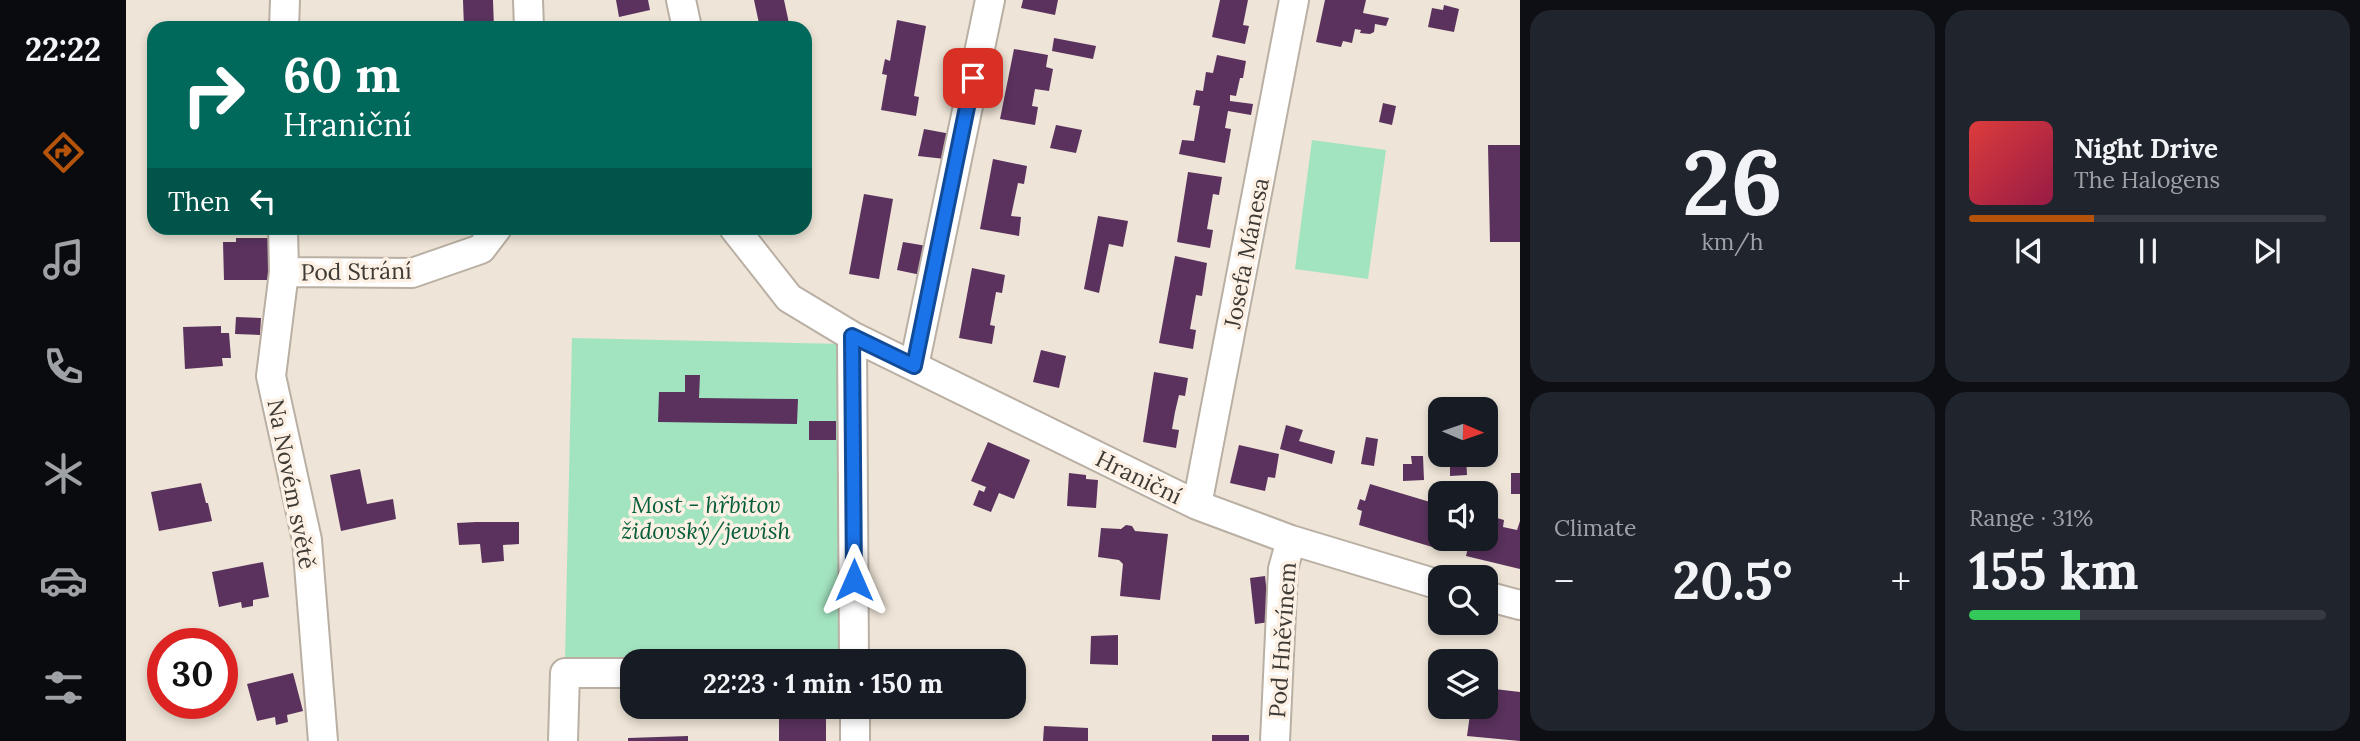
<!DOCTYPE html>
<html lang="en">
<head>
<meta charset="utf-8">
<style>
  :root { --surface:#171b24; --page:#20242c; --text:#f1f3f6; --muted:#9ea1a6; --line:#363941; --accent:#b45309 }
  body { margin:0; font-family:Lora,serif; background:var(--page); color:var(--text); height:100vh; display:flex; flex-direction:column; font-size:26px; white-space:nowrap }
  * { box-sizing:border-box; margin:0 }
  p { font-size:23px; color:var(--muted) }
  .icon { flex:none; width:38px; height:38px; fill:none; stroke:currentColor; stroke-width:2; stroke-linecap:round; stroke-linejoin:round }
  .map { position:relative; flex:1; overflow:hidden }
  .sheet { display:flex; flex-direction:column; gap:10px; padding:10px; background:#0d0f14; width:840px }
  .sheet>* { flex:none }
  .banner { position:absolute; left:21px; top:21px; width:665px; height:214px; border-radius:21px; box-shadow:0 4px 10px #0003; background:#00695c; color:#fff; overflow:hidden }
  .needle { width:46px; rotate:92deg }
  .controls { position:absolute; left:1302px; top:397px; display:grid; gap:14px }
  .controls a { display:grid; place-items:center; width:70px; height:70px; border-radius:14px; background:var(--surface); box-shadow:0 4px 10px #0003; font-size:35px }
  .speed { position:absolute; left:21px; top:628px; display:flex; gap:14px; font-size:35px; font-weight:700; text-align:center }
  .speed>* { display:grid; place-content:center; width:91px; height:91px; border-radius:50%; background:var(--surface); box-shadow:0 4px 10px #0003; line-height:1 }
  .speed .limit { border:10px solid #d22; background:#fff; color:#111 }
  .pin { position:absolute; display:grid; place-items:center; width:60px; height:60px; color:#fff; margin:-30px; border-radius:14px; box-shadow:0 4px 10px #0006 }
  .me { position:absolute; width:77px; margin:-38px; rotate:0deg; stroke-linejoin:round; filter:drop-shadow(0 0 5px #0008) }
  .turn { display:flex; align-items:center; gap:24px; height:147px; padding:0 21px; font-size:32px }
  .turn .icon { width:91px; height:91px; stroke-width:2.5 }
  .turn b { display:block; font-size:49px; line-height:60px }
  .then { display:flex; align-items:center; height:66px; padding:0 21px; background:#0003; gap:14px; font-size:26px }
  .big { font-size:52px; font-weight:700; line-height:1.1 }
  .sheet .card { flex:1; display:flex; flex-direction:column; justify-content:center; gap:10px; min-width:0; padding:0 24px; border-radius:21px; background:var(--page) }
  .sheet .dial { align-items:center; gap:0 }
  .dial b { font-size:91px; line-height:1 }
  .song { display:flex; align-items:center; gap:21px }
  .cover { width:84px; height:84px; border-radius:10px; background:linear-gradient(135deg,hsl(0 70% 55%),hsl(340 70% 35%)) }
  .played { height:7px; border-radius:4px; background:linear-gradient(90deg,var(--accent) 35%,var(--line) 35%) }
  .keys { display:flex; justify-content:space-around; direction:ltr }
  .heat { display:flex; justify-content:space-between; align-items:center; font-size:38px; direction:ltr }
  .charge { height:10px; border-radius:5px; background:linear-gradient(90deg,#34c759 31%,var(--line) 0) }
  .sheet .tiles { flex:1; display:grid; gap:10px; grid-template-columns:repeat(2,1fr) }
  .trip { position:absolute; left:494px; top:649px; width:406px; height:70px; border-radius:21px; background:var(--surface); box-shadow:0 4px 10px #0003; font-weight:700; line-height:70px; text-align:center }
  main { display:flex; flex:1; min-height:0 }
  .tab-bar { display:flex; flex-direction:column; width:126px; justify-content:space-around; align-items:center; background:#090b0e; color:var(--muted) }
  .tab-bar .icon { width:49px; height:49px }
  .tab-bar .active { color:var(--accent) }
  .tab-bar b { font-size:32px; color:var(--text) }
  .map>svg:first-child { display:block }
</style>
</head>
<body>
<main>
<nav class="tab-bar">
<b>22:22</b>
<svg class="icon active" aria-label="directions" viewBox="0 0 24 24"><path d="M12 3l9 9-9 9-9-9zM9 14v-3h6M13 9l2 2-2 2"/></svg>
<svg class="icon" aria-label="music" viewBox="0 0 24 24"><path d="M9 18V5l10-2v13"/><circle cx="6" cy="18" r="3"/><circle cx="16" cy="16" r="3"/></svg>
<svg class="icon" aria-label="phone" viewBox="0 0 24 24"><path d="M5 4h4l2 5-3 2q2 4 5 5l2-3 5 2v4C11 20 4 13 5 4z"/></svg>
<svg class="icon" aria-label="climate" viewBox="0 0 24 24"><path d="M12 3v18M4 7l16 10M4 17L20 7"/></svg>
<svg class="icon" aria-label="car" viewBox="0 0 24 24"><path d="M5 17H2v-5l4-1 3-4h7l3 4 3 1v5h-3M9 17h6M6 11h13"/><circle cx="7" cy="17" r="2"/><circle cx="17" cy="17" r="2"/></svg>
<svg class="icon" aria-label="filters" viewBox="0 0 24 24"><path d="M4 7h16M4 17h16"/><circle cx="9" cy="7" r="2"/><circle cx="15" cy="17" r="2"/></svg>
</nav>
<div class="map">
<svg width="1394" height="741" viewBox="0 0 1394 741">
  <rect width="100%" height="100%" fill="#eee4d7"/>
  <!-- green -->
  <path fill="#a3e4c0" d="M 1186,140 L 1260,150 L 1242,279 L 1169,269 Z
    M 446,338 L 717,344 L 719,653 L 439,658 Z"/>
  <!-- building -->
  <path fill="#5a325d" d="M 337,0 L 367,0 L 368,28 L 338,28 Z
    M 490,0 L 522,0 L 524,10 L 493,17 Z
    M 628,0 L 658,0 L 664,28 L 634,28 Z
    M 897,0 L 932,0 L 929,15 L 895,8 Z
    M 1094,0 L 1122,0 L 1117,25 L 1123,26 L 1119,44 L 1086,37 Z
    M 1199,0 L 1240,0 L 1237,13 L 1263,18 L 1260,26 L 1249,24 L 1248,32 L 1244,34 L 1234,33 L 1235,30 L 1229,29 L 1226,43 L 1217,41 L 1215,47 L 1190,42 Z
    M 1318,5 L 1333,9 L 1328,32 L 1302,27 L 1306,8 L 1317,10 Z
    M 771,20 L 800,26 L 788,96 L 793,97 L 790,116 L 755,110 L 761,75 L 756,74 L 759,59 L 764,61 Z
    M 252,22 L 252,28 L 233,28 L 233,23 Z
    M 928,38 L 970,46 L 967,59 L 926,51 Z
    M 888,49 L 922,55 L 920,67 L 927,69 L 923,91 L 909,89 L 906,106 L 912,107 L 909,125 L 874,119 Z
    M 1091,55 L 1120,61 L 1117,78 L 1114,78 L 1110,96 L 1104,95 L 1104,101 L 1127,104 L 1125,115 L 1102,111 L 1099,128 L 1105,129 L 1099,163 L 1053,154 L 1056,140 L 1068,141 L 1074,106 L 1067,105 L 1070,90 L 1077,91 L 1080,72 L 1087,73 Z
    M 1257,103 L 1270,106 L 1266,125 L 1253,122 Z
    M 930,125 L 956,130 L 950,153 L 924,148 Z
    M 798,129 L 825,134 L 819,159 L 792,156 Z
    M 1362,145 L 1394,145 L 1394,242 L 1364,242 Z
    M 867,159 L 901,166 L 898,184 L 892,183 L 885,216 L 895,217 L 893,236 L 854,229 Z
    M 1062,172 L 1096,177 L 1093,195 L 1087,194 L 1081,229 L 1087,230 L 1084,248 L 1051,242 Z
    M 738,194 L 767,199 L 753,279 L 723,274 Z
    M 972,216 L 1002,221 L 997,247 L 983,244 L 973,293 L 958,289 Z
    M 110,238 L 145,238 L 145,280 L 98,280 L 97,242 L 110,242 Z
    M 777,242 L 801,246 L 795,275 L 771,270 Z
    M 1049,256 L 1081,263 L 1076,296 L 1070,295 L 1064,329 L 1070,330 L 1067,349 L 1033,343 Z
    M 846,268 L 879,275 L 876,293 L 870,292 L 867,309 L 864,325 L 869,326 L 866,344 L 833,338 Z
    M 110,317 L 135,318 L 134,335 L 109,334 Z
    M 95,326 L 95,333 L 103,333 L 105,358 L 96,358 L 97,366 L 59,369 L 57,327 Z
    M 915,350 L 940,356 L 933,388 L 907,382 Z
    M 1028,372 L 1062,378 L 1059,396 L 1053,395 L 1049,412 L 1046,429 L 1053,430 L 1050,448 L 1017,442 Z
    M 559,375 L 574,375 L 573,398 L 672,399 L 671,424 L 532,422 L 533,392 L 559,392 Z
    M 683,421 L 710,421 L 710,440 L 683,440 Z
    M 1160,425 L 1177,430 L 1173,441 L 1209,451 L 1206,464 L 1154,449 Z
    M 1240,437 L 1252,439 L 1248,466 L 1235,464 Z
    M 862,442 L 904,460 L 888,499 L 873,493 L 865,512 L 847,505 L 853,490 L 858,492 L 860,487 L 845,481 Z
    M 1113,445 L 1153,454 L 1149,478 L 1142,477 L 1139,491 L 1104,483 Z
    M 1324,455 L 1340,455 L 1341,475 L 1324,476 Z
    M 1285,456 L 1297,456 L 1298,480 L 1277,481 L 1277,464 L 1286,464 Z
    M 234,469 L 241,504 L 267,499 L 270,519 L 215,531 L 204,475 Z
    M 943,473 L 960,475 L 960,479 L 972,480 L 970,508 L 941,506 Z
    M 1385,473 L 1394,473 L 1394,494 L 1385,494 Z
    M 75,483 L 80,503 L 82,503 L 86,521 L 33,531 L 25,492 Z
    M 1244,484 L 1314,505 L 1314,539 L 1316,539 L 1313,549 L 1233,525 L 1236,511 L 1231,509 L 1234,499 L 1239,501 Z
    M 1360,515 L 1378,520 L 1377,527 L 1391,530 L 1394,521 L 1394,569 L 1340,556 L 1344,539 L 1360,539 Z
    M 350,522 L 393,522 L 393,544 L 377,545 L 378,561 L 356,563 L 354,544 L 333,545 L 331,523 Z
    M 1000,525 L 1006,526 L 1009,531 L 1042,534 L 1034,600 L 994,596 L 997,564 L 993,560 L 972,557 L 975,528 L 995,529 Z
    M 137,562 L 143,597 L 127,600 L 127,606 L 116,608 L 115,602 L 93,607 L 86,572 Z
    M 1139,576 L 1144,622 L 1129,624 L 1124,578 Z
    M 992,635 L 992,665 L 964,664 L 965,636 Z
    M 167,673 L 177,711 L 161,715 L 162,722 L 150,725 L 149,717 L 131,721 L 121,684 Z
    M 1360,688 L 1394,692 L 1394,741 L 1341,736 L 1345,707 L 1360,707 Z
    M 653,707 L 700,707 L 700,741 L 653,741 Z
    M 918,726 L 962,728 L 962,741 L 917,741 Z
    M 1086,735 L 1123,735 L 1123,741 L 1086,741 Z
    M 562,736 L 562,741 L 502,741 L 502,738 Z"/>
  <g fill="none" stroke-linecap="round" stroke-linejoin="round">
    <defs>
      <path id="street" d="M 402,0 L 403,28
        M 555,0 L 561,28
        M 158,28 L 159,0
        M 157,228 L 158,272 L 145,376 L 181,540 L 197,741
        M 608,228 L 663,298 L 726,336 L 1071,505 L 1165,540 L 1314,585
        M 158,272 L 286,273 L 355,249 L 371,228
        M 726,336 L 728,662
        M 788,366 L 864,0
        M 1071,505 L 1168,0
        M 1360,596 L 1394,605
        M 729,707 L 729,741
        M 437,741 L 439,673 L 506,673
        M 1149,741 L 1157,569 L 1165,540"/>
    </defs>
    <!-- street casing -->
    <use href="#street" stroke="#b9afa3" stroke-width="32"/>
    <!-- street -->
    <use href="#street" stroke="#fff" stroke-width="28"/>
  </g>
  <g fill="none" stroke-linecap="round" stroke-linejoin="round">
    <defs>
      <path id="route" d="M 728,580 L 726,336 L 788,366 L 847,78"/>
    </defs>
    <!-- route casing -->
    <use href="#route" stroke="#114b97" stroke-width="18"/>
    <!-- route -->
    <use href="#route" stroke="#1a73e8" stroke-width="12"/>
  </g>
  <g text-anchor="middle" dominant-baseline="central" stroke-width="7" stroke-linejoin="round" paint-order="stroke">
    <!-- street labels -->
    <g font-size="23" fill="#3e3a35" stroke="#fcf1e4">
      <text transform="translate(1120 253) rotate(-79)">Josefa Mánesa</text>
      <text transform="translate(230 271) rotate(-1)">Pod Strání</text>
      <text transform="translate(1013 477) rotate(26)">Hraniční</text>
      <text transform="translate(166 484) rotate(79)">Na Novém světě</text>
      <text transform="translate(1156 640) rotate(-86)">Pod Hněvínem</text>
    </g>
    <!-- park labels -->
    <g font-size="23" font-style="italic" fill="#055d3b" stroke="#fcf1e4">
      <text x="580" y="504">Most - hřbitov<tspan x="580" dy="26">židovský/jewish</tspan></text>
    </g>
  </g>
</svg>
<div class="controls">
<a><svg class="needle" viewBox="-14 -14 28 28"><path d="M0-13l5 13h-10z" fill="#e53935"/><path d="M0 13l5-13h-10z" fill="#9ea1a6"/></svg></a>
<a><svg class="icon" aria-label="sound" viewBox="0 0 24 24"><path d="M4 9h4l5-4v14l-5-4H4zM17 9q2 3 0 6"/></svg></a>
<a><svg class="icon" aria-label="search" viewBox="0 0 24 24"><circle cx="10" cy="10" r="6"/><path d="M15 15l6 6"/></svg></a>
<a><svg class="icon" aria-label="layers" viewBox="0 0 24 24"><path d="M12 4l9 5-9 5-9-5zM3 14l9 5 9-5"/></svg></a>
</div>
<div class="speed"><div class="limit">30</div></div>
<div class="pin" style="left:847px;top:78px;background:#d93025"><svg class="icon" aria-label="arrive" viewBox="0 0 24 24"><path d="M6 21V4h12l-3 4 3 4H6"/></svg></div>
<svg class="me" style="left:728px;top:580px" viewBox="-20 -20 40 40"><path d="M0-17L14 15 0 8-14 15z" fill="#1a73e8" stroke="#fff" stroke-width="4"/></svg>
<div class="trip">22:23 · 1 min · 150 m</div>
<div class="banner">
<div class="turn"><svg class="icon" aria-label="right" viewBox="0 0 24 24"><path d="M7 20v-9h11M14 6l5 5-5 5"/></svg><div><b>60 m</b>Hraniční</div></div>
<div class="then">Then<svg class="icon" aria-label="left" viewBox="0 0 24 24"><path d="M17 20v-9H6M10 6l-5 5 5 5"/></svg></div>
</div>
</div>
<section class="sheet">
<div class="tiles">
<div class="card dial"><b>26</b><p>km/h</p></div>
<div class="card">
<div class="song"><i class="cover"></i><div><b>Night Drive</b><p>The Halogens</p></div></div>
<div class="played"></div>
<div class="keys"><svg class="icon" aria-label="previous" viewBox="0 0 24 24"><path d="M18 5L8 12l10 7zM5 5v14"/></svg><svg class="icon" aria-label="pause" viewBox="0 0 24 24"><path d="M8 5v14M16 5v14"/></svg><svg class="icon" aria-label="next" viewBox="0 0 24 24"><path d="M6 5l10 7-10 7zM19 5v14"/></svg></div>
</div>
<div class="card"><p>Climate</p>
<div class="heat"><a>−</a><b class="big">20.5°</b><a>+</a></div>
</div>
<div class="card"><p>Range · 31%</p><b class="big">155 km</b><div class="charge"></div></div>
</div>
</section>
</main>
</body>
</html>
